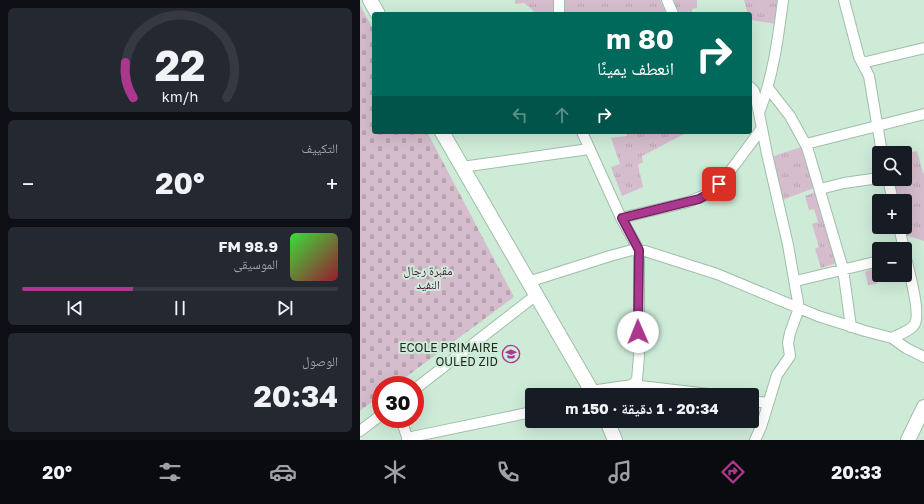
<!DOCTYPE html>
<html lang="ar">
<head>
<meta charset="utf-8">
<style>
  :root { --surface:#171b24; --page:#242831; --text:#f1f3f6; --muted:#9ea1a6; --line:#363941; --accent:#ac378f }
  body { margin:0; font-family:"Golos Text","Noto Naskh Arabic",sans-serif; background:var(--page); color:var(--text); direction:rtl; height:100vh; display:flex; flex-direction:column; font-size:15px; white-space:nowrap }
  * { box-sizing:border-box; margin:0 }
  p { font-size:13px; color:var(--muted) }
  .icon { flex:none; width:22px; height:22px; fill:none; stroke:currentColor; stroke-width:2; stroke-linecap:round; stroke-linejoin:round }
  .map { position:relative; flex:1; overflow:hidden; direction:ltr }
  .sheet { display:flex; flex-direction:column; gap:8px; padding:8px; background:#0d0f14; width:360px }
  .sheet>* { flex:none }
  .banner { position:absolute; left:12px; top:12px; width:380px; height:122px; border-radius:4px; box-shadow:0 4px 16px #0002; direction:rtl; background:#00695c; color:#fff; overflow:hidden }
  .controls { position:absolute; left:512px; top:146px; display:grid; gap:8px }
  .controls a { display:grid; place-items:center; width:40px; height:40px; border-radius:4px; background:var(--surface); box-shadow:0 4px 16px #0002; font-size:20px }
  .speed { position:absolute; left:12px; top:376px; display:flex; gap:8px; font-size:20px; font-weight:700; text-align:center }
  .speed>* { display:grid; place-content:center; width:52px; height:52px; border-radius:50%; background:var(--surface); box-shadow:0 4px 16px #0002; line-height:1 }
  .speed .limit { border:6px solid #d22; background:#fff; color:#111 }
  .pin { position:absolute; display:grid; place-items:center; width:34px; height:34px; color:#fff; margin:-17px; border-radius:8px; box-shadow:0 2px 6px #0006 }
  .me { position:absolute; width:44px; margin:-22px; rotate:359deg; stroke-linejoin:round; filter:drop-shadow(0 0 3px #0008) }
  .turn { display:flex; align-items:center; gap:14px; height:84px; padding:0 12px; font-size:18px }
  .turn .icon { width:52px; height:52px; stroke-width:2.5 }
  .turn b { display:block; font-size:28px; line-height:34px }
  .lanes { display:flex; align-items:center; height:38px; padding:0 12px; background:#0003; justify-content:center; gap:20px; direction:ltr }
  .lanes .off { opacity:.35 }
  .big { font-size:30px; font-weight:700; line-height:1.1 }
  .sheet .tile { flex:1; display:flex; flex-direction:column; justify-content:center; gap:6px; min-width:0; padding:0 14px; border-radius:6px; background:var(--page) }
  .sheet .dial { align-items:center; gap:0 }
  .dial svg { height:104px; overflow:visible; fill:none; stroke:var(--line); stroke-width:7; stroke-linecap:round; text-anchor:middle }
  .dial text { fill:var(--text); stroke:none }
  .song { display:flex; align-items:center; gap:12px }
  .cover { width:48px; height:48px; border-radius:6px; background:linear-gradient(135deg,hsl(120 70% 55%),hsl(350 70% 35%)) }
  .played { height:4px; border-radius:2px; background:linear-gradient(90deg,var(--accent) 35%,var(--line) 35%) }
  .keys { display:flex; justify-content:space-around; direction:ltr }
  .heat { display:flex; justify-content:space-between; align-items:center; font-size:22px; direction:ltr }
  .trip { position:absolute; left:165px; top:388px; width:234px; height:40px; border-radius:4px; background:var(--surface); box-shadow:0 4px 16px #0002; font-weight:700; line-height:40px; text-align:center; direction:rtl }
  .tabs { display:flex; height:64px; justify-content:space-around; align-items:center; background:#090b0e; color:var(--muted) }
  .tabs .icon { width:28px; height:28px }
  .tabs .selected { color:var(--accent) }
  .tabs b { font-size:18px; color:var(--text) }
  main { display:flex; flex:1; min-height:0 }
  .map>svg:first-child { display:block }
</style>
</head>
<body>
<main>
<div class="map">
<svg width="564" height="440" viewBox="0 0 564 440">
  <defs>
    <pattern id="cemetery-stones" width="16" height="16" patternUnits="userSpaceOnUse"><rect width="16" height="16" fill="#d6bdcd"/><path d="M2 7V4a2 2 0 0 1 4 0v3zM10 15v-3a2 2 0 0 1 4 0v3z" fill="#b7a3b0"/></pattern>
    <pattern id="park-tufts" width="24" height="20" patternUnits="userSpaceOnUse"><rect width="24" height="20" fill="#d6bdcd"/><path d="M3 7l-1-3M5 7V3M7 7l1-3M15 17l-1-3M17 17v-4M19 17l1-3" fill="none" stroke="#b7a3b0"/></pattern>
  </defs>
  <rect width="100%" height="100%" fill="#ceebd8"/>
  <!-- cemetery -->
  <path fill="url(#cemetery-stones)" d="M 0,5 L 14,31 L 14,132 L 67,132 L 154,297 L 35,385 L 21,385 L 21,395 L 0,411 Z"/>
  <!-- park -->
  <path fill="url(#park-tufts)" d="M 155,0 L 194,0 L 195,14 L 174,14 L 173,10 L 164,3 L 155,4 Z
    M 203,0 L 300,0 L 307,14 L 204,14 Z
    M 311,0 L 337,0 L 337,8 L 332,9 L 332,14 L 318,14 Z
    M 384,0 L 418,0 L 417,24 L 390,20 L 390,14 L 388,14 Z
    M 267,132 L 328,132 L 282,156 L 283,162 L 278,165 L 283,187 L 262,196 L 251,167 L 260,164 L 251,138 L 267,136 Z
    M 444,146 L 457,187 L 422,200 L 411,157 Z
    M 557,151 L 563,173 L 564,173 L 564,241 L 545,235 L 544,227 L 545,227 L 545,201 L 537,201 L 532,179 L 545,179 L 545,153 Z
    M 458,191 L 477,263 L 461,268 L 455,249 L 459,247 L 452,224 L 458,222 L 454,209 L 449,210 L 445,196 Z
    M 514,268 L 517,284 L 508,285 L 505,272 Z"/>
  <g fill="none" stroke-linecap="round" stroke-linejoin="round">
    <defs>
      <path id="street" d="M 199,0 L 199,14
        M 307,0 L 313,14
        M 484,0 L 499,57 L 509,76 L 522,153
        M 502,63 L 564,48
        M 390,87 L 394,91 L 396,98 L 407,154 L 428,245 L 439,308 L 430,333 L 428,343 L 430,356 L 417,375 L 401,427 L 395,440
        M 408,88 L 430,116 L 447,147 L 483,269 L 491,327
        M 399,113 C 413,77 418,39 423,0
        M 222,132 L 261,218 L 279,250 L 279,356 L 277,380 L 272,385 L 231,391 L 224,395
        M 446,144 L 564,114
        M 102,167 L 229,149
        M 528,179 L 533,201
        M 460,189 L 484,183 L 519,178
        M 261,218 L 328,202 L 348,194 L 359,185 L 377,162 L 402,128
        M 539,227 L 544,249
        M 436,281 L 519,261
        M 168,282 L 250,256 L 272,250 L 285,251 L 357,274 L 458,316 L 505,331 L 532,338 L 546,348 L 564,357
        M 532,338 C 539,334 549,332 554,325 C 562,316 548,267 545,254
        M 272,385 L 357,395
        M 55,389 L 175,296
        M 392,401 L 408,403
        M 41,419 L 48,440
        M 0,431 L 21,415
        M 47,438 L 172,412"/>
      <path id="secondary" d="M 10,0 L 18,14
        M 82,132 L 234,395
        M 247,421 L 255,440
        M 548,440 L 564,407"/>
    </defs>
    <!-- street casing -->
    <use href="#street" stroke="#a1bdab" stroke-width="12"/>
    <!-- secondary casing -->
    <use href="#secondary" stroke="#a1bdab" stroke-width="16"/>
    <!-- street -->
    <use href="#street" stroke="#fff" stroke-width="10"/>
    <!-- secondary -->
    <use href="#secondary" stroke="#fff" stroke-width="14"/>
  </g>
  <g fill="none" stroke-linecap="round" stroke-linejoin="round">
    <defs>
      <path id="route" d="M 278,332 L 279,250 L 262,218 L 339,199 L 348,194 L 359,184"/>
    </defs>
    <!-- route casing -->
    <use href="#route" stroke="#70245d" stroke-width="10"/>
    <!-- route -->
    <use href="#route" stroke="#ac378f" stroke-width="7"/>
  </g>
  <!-- icons -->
  <defs>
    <symbol id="school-ring" viewBox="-11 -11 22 22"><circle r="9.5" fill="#ceebd8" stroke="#ac378f" stroke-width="1.5"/><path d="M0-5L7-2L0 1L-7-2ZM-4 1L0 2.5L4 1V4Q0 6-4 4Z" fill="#ac378f"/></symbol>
  </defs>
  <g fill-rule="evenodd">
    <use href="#school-ring" x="141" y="344" width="20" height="20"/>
  </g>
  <g text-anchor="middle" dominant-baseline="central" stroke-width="4" stroke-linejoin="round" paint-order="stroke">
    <!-- park labels -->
    <g font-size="12" fill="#451639" stroke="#ceebd8">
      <text x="68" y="270">مقبرة رجال<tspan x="68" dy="14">النفيد</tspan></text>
    </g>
    <!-- poi labels -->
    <g font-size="12" fill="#202b24" stroke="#ceebd8" text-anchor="end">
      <text x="138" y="347">ECOLE PRIMAIRE<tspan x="138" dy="14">OULED ZID</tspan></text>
    </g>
  </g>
</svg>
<div class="controls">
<a><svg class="icon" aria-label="search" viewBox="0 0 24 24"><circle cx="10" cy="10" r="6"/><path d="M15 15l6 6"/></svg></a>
<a>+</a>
<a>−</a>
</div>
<div class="speed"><div class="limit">30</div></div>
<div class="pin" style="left:359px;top:184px;background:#d93025"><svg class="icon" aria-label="arrive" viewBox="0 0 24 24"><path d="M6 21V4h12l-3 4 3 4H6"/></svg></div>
<svg class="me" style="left:278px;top:332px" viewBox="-20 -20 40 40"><circle r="19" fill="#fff"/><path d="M0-13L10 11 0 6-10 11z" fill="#ac378f"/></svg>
<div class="trip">20:34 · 1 دقيقة · 150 m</div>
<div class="banner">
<div class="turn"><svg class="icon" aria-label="right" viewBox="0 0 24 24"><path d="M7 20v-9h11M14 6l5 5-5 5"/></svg><div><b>80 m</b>انعطف يمينًا</div></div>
<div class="lanes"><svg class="icon off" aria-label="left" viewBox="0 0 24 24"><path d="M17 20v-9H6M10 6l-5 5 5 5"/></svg><svg class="icon off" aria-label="ahead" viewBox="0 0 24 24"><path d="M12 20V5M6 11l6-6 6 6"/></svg><svg class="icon" aria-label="right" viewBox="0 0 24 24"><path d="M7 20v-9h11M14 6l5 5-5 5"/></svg></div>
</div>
</div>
<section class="sheet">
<div class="tile dial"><svg viewBox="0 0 100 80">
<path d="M14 69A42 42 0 1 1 86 69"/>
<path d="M14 69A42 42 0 0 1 8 42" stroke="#ac378f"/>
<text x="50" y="56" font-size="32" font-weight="700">22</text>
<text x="50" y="72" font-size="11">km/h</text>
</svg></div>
<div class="tile"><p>التكييف</p>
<div class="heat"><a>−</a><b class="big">20°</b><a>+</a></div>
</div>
<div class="tile">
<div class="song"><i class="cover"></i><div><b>98.9 FM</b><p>الموسيقى</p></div></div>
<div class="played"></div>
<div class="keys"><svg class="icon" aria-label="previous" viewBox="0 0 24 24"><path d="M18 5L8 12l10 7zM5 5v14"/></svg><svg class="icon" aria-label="pause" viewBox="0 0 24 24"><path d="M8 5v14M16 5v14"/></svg><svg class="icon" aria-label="next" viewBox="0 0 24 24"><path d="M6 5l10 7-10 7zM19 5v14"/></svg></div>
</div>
<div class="tile"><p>الوصول</p><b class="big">20:34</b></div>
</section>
</main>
<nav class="tabs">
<b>20:33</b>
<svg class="icon selected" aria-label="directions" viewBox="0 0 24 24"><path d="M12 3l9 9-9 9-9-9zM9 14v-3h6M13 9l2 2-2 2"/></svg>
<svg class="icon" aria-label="music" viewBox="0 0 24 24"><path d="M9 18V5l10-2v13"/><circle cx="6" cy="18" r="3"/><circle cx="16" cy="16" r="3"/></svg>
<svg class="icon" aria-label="phone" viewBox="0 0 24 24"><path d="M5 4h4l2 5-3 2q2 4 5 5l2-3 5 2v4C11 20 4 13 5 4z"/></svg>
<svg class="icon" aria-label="climate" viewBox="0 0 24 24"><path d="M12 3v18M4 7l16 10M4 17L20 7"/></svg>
<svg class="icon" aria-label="car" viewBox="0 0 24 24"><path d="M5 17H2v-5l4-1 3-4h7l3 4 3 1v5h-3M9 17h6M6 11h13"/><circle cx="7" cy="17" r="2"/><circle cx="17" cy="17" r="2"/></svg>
<svg class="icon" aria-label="filters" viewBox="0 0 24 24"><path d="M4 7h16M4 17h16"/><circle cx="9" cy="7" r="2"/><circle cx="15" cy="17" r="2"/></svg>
<b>20°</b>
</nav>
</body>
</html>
